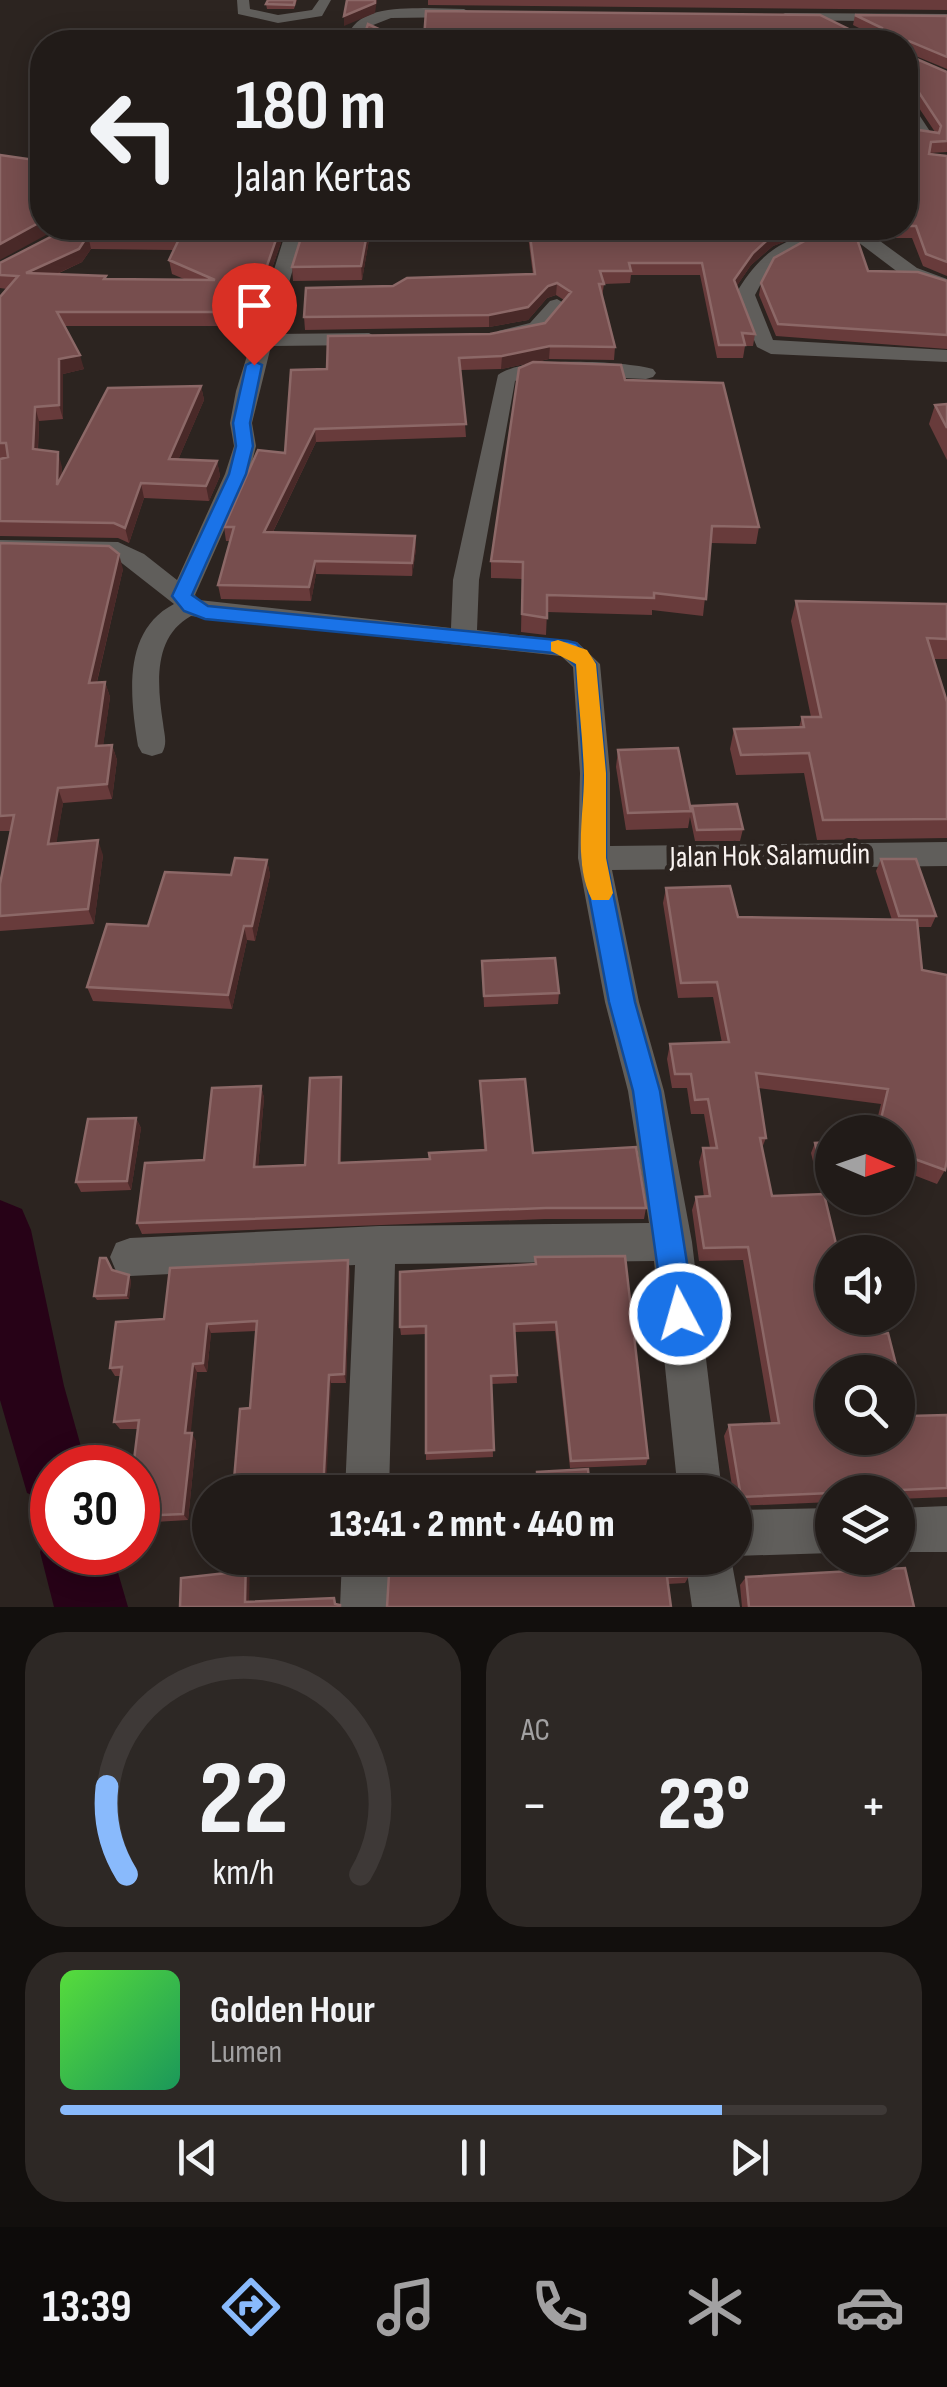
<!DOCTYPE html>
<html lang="id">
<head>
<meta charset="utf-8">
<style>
  :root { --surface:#211b18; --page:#2d2825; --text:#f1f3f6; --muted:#a2a1a2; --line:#3e3937; --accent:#89bafc }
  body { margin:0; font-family:"Sofia Sans Condensed",sans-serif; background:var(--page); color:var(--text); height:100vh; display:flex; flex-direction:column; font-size:38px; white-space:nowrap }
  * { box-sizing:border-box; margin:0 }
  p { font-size:32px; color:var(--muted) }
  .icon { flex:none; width:55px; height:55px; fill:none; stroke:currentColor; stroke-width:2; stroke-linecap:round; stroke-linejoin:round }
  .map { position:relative; height:1607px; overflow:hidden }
  .sheet { display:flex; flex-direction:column; gap:25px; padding:25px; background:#120f0d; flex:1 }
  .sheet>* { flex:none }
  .guide { position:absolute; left:30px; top:30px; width:888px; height:210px; border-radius:40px; box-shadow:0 5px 25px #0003,0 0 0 2px var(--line); background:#211b18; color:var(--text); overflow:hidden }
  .needle { width:65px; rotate:92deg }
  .buttons { position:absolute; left:815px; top:1115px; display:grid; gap:20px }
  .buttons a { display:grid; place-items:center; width:100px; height:100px; border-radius:50%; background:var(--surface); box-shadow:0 5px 25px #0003,0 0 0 2px var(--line); font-size:50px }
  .speed { position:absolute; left:30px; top:1445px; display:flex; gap:20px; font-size:50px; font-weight:700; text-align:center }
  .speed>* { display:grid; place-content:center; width:130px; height:130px; border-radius:50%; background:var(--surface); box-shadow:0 5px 25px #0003,0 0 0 2px var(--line); line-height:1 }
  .speed .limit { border:15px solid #d22; background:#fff; color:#111 }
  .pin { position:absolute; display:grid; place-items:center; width:85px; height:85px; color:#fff; margin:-102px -42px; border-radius:50% 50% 50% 0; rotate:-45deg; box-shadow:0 0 10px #0007 }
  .pin .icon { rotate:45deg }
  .me { position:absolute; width:110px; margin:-55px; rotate:354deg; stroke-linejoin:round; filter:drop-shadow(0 0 8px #0008) }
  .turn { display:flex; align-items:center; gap:35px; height:210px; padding:0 40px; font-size:45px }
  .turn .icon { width:130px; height:130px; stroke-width:2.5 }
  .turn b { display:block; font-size:70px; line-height:85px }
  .big { font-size:75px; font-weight:800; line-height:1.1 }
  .sheet .widget { flex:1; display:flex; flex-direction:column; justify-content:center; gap:15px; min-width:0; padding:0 35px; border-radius:40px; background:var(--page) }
  .sheet .dial { align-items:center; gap:0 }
  .dial svg { height:260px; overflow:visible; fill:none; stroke:var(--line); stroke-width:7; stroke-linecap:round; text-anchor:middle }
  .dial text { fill:var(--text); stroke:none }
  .song { display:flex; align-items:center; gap:30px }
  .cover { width:120px; height:120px; border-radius:15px; background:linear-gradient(135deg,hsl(110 70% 55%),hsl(150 70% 35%)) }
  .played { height:10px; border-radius:5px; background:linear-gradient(90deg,var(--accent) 80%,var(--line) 80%) }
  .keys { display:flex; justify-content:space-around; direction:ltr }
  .heat { display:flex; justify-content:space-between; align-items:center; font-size:55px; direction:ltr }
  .sheet .tiles { flex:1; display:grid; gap:25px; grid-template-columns:1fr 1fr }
  .widget:last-child { grid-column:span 2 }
  .trip { position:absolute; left:192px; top:1475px; width:560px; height:100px; border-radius:50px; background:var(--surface); box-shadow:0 5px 25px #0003,0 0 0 2px var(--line); font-weight:800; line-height:100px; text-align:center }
  .tab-bar { display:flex; height:160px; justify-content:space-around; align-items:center; background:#0d0b0a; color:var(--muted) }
  .tab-bar .icon { width:70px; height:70px }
  .tab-bar .on { color:var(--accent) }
  .tab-bar b { font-size:45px; color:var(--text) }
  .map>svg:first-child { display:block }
</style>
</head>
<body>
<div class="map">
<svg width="947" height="1607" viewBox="0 0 947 1607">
  <rect width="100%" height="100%" fill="#2c2420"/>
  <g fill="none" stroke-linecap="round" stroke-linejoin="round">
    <!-- river -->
    <path fill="#270217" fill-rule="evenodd" d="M 0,1200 L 22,1209 L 31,1230 L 64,1386 L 87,1468 L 52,1468 L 52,1503 L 27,1493 L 0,1400 Z
      M 52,1525 L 52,1552 L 112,1552 L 128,1607 L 54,1607 L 40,1552 Z"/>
    <!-- minor -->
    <path fill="#605e5b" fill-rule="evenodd" d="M 237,0 L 249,0 L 250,9 L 278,15 L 312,10 L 319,0 L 331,0 L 322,16 L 278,23 L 238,14 Z
      M 424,8 L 464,9 L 471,13 L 464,17 L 391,18 L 363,29 L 359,42 L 345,42 C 355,7 393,9 424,8 Z
      M 785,13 L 947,14 L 947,22 L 780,20 L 778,17 Z
      M 905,99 L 910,101 L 935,139 L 933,142 L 919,139 L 905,116 Z
      M 287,228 L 305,228 L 274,334 L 369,333 L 379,339 L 369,345 L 271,346 L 252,423 L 256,446 L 249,474 L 195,595 L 199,600 L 451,628 L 453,580 L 498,375 C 521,356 623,361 653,369 L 656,373 L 653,377 L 646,379 L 532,374 L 515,381 L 479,580 L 477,630 L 577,642 L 600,664 L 610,773 L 610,846 L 947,842 L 947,866 L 612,870 L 639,1002 L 664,1091 L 692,1242 L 722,1492 L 678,1492 L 654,1261 L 395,1264 L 389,1492 L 345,1492 L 355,1265 L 130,1276 L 116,1271 L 110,1257 L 116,1243 L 130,1238 L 379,1226 L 649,1223 L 628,1091 L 605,1002 L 578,858 L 580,773 L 573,667 L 561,656 L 191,616 C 153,637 157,684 163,723 C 164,734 168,743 162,753 L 152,756 L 142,753 L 138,746 C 130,696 122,631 174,604 L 114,557 L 0,554 L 0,540 L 118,542 L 144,554 L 177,580 L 225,474 L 234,446 L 230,423 L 236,391 Z
      M 834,229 L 869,233 L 917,268 L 947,279 L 947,291 L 903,276 L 858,242 L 834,239 L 813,243 L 769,268 L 755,295 L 773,340 L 947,350 L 947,362 L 771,354 L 757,347 L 735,295 C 760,252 784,236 834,229 Z
      M 557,299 L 567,305 L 544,332 L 505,341 L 495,335 L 498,331 L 530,323 L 550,301 Z
      M 947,1506 L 947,1552 L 898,1552 L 898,1508 Z
      M 832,1508 L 832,1553 L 735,1556 L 735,1510 Z
      M 342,1558 L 388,1558 L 388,1607 L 340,1607 Z
      M 685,1558 L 731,1558 L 740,1607 L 692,1607 Z"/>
  </g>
  <!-- wall -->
  <path fill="#683b3b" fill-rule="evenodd" d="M 297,0 L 294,9 L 267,9 L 266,4 Z
    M 428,0 L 947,0 L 947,10 L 428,5 Z
    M 855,15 L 947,16 L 947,69 L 906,52 L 905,42 L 362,42 L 400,39 L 873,35 L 853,25 Z
    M 905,54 L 947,72 L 947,152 L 929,153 L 947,156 L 947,276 L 923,266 L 912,238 L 896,238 L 893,231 L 859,228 L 905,228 L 905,107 L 919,130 L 935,132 L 913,99 L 906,96 L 905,96 Z
    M 68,228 L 286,228 L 252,326 L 65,326 L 84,369 L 63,374 L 63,419 L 39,421 L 38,450 L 62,467 L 61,476 L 201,386 L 204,400 L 178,460 L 217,461 L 220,476 L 209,501 L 144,498 L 129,543 L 118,538 L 0,536 L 0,297 L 7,289 L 0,288 L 0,263 ZM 91,249 L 174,250 L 169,260 L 172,274 L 184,279 L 106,279 L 106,276 L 57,274 L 82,262 Z
    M 304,228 L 371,228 L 362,280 L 293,281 L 292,267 Z
    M 468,228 L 821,228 L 773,246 L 751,265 L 736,287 L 755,334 L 753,346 L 745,346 L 743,358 L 717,358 L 700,275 L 631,275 L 630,283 L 604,284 L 602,297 L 615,347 L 614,360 L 549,359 L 536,362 L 625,380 L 759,527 L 756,544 L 711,543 L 703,616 L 652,610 L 652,615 L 547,612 L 546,635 L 521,632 L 522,579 L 491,578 L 491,561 L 530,363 L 501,369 L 461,370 L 466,437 L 316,442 L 273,532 L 415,536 L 416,549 L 412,576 L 316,574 L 311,601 L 221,599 L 218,585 L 230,541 L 226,541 L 224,527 L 285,453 L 327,369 L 545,323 L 564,300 L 556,295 L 547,298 L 528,320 L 489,327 L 305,330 L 304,317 L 393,286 L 533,275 L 527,228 L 468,229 Z
    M 868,271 L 947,281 L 947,349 L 776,336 L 759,295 L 761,283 Z
    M 947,404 L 947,460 L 929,424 L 935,405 Z
    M 0,543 L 123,569 L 97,682 L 105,682 L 110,697 L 103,745 L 112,745 L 117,760 L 112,799 L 63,803 L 56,843 L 103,855 L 94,924 L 0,931 L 0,884 L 11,831 L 0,831 Z
    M 796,601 L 947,604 L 947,659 L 934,659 L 947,702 L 947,838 L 817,840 L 804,773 L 736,775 L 730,749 L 734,729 L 799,727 L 802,717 L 811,717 L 791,621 Z
    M 618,750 L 691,811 L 688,828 L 626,830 L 616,767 Z
    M 692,806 L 743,829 L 740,841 L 695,841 L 690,817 Z
    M 881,859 L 936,916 L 931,927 L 918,927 L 945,1170 L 937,1184 L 898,1169 L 898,1132 L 874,1132 L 881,1104 L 758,1088 L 766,1138 L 762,1148 L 772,1196 L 909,1416 L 947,1415 L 947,1497 L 898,1499 L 898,1492 L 832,1492 L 832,1502 L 735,1506 L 735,1492 L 733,1492 L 724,1436 L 729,1425 L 771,1423 L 743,1260 L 699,1261 L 692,1210 L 696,1197 L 704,1197 L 699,1162 L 703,1148 L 710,1148 L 704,1114 L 691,1114 L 687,1088 L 672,1088 L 667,1059 L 670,1044 L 722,1043 L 713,997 L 678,998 L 663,903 L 666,888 L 738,917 L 892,920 L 876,871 Z
    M 267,860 L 270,875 L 255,941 L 247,940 L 232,1009 L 93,1001 L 87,987 L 148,926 L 231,875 Z
    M 482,961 L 559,993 L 558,1004 L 484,1007 Z
    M 341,1077 L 342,1089 L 341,1162 L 430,1159 L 484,1150 L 480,1081 L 533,1153 L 646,1208 L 644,1219 L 545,1219 L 142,1234 L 137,1223 L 204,1160 L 261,1086 L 264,1098 L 258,1167 L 305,1165 Z
    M 136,1118 L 141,1128 L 131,1190 L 81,1192 L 76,1182 Z
    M 832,1142 L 832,1194 L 821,1194 L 811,1153 L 815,1143 Z
    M 535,1257 L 648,1458 L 646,1465 L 570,1468 L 555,1331 L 515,1332 L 517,1383 L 491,1384 L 493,1457 L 426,1460 L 426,1334 L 401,1335 L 400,1327 L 535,1264 Z
    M 350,1269 L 346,1383 L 331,1383 L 250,1408 L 256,1331 L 211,1333 L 207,1372 L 197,1372 L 190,1433 L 196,1441 L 188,1520 L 138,1523 L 138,1429 L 120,1429 L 114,1422 L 121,1376 L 115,1376 L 110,1368 L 164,1319 Z
    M 112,1270 L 131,1280 L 129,1299 L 97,1300 L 94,1296 Z
    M 390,1558 L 689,1576 L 685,1583 L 668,1584 Z
    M 746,1577 L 914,1607 L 742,1607 L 740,1585 Z"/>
  <!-- shaded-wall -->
  <path fill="#492928" d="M 375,0 L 377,0 L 375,13 L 344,26 L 344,16 Z
    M 42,221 L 42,228 L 59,228 L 0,260 L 0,244 Z
    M 280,228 L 286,228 L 252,326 L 251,312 Z
    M 368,228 L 371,228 L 362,280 L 361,266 Z
    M 790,228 L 821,228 L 773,246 L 751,265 L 732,293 L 734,280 L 753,253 L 775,233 Z
    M 88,235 L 91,249 L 82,262 L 30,286 L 26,273 Z
    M 557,283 L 556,295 L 547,298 L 528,320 L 489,327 L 489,315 Z
    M 550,346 L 549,359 L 501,369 L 502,356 Z
    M 80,355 L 84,369 L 63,374 L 63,419 L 59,405 L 59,359 Z
    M 201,386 L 204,400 L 172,474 L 169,459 Z
    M 35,407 L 39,421 L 37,463 L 33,449 Z
    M 315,429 L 316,442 L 266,546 L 264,532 Z
    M 58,452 L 62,467 L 61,500 L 57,485 Z
    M 217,461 L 220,476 L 209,501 L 206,486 Z
    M 141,483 L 144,498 L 129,543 L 125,528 Z
    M 415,536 L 416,549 L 412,576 L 412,563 Z
    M 119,554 L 123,569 L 93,698 L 89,683 Z
    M 315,561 L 316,574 L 311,601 L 309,587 Z
    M 105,682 L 110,697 L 101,761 L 96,746 Z
    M 112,745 L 117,760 L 112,799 L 107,784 Z
    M 58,788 L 63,803 L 54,859 L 48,844 Z
    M 98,840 L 103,855 L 94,924 L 88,909 Z
    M 267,860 L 270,875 L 255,941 L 252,926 Z
    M 244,926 L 247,940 L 232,1009 L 228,995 Z
    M 341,1077 L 342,1089 L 340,1174 L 339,1163 Z
    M 261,1086 L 264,1098 L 257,1179 L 254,1167 Z
    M 136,1118 L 141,1128 L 131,1190 L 127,1181 Z
    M 348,1260 L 350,1269 L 346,1383 L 344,1374 Z
    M 129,1275 L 131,1280 L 129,1299 L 126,1295 Z
    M 207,1324 L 211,1333 L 207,1372 L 203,1363 Z
    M 193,1364 L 197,1372 L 190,1441 L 185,1433 Z
    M 329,1375 L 331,1383 L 326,1492 L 323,1492 Z
    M 192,1433 L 196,1441 L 188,1520 L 183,1514 Z
    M 246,1558 L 250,1559 L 249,1607 L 245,1602 Z"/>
  <!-- building -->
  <path fill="#774e4e" stroke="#8c6867" stroke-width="2.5" fill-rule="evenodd" d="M 268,0 L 295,0 L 294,5 L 266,4 Z
    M 347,0 L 375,0 L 375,3 L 344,16 Z
    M 426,11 L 820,15 L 861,35 L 880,35 L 882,28 L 855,15 L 947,16 L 947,57 L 909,41 L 904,42 L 512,42 L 512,40 L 469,40 L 469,42 L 362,42 L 368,24 L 400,39 L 424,39 Z
    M 905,54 L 947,72 L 947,141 L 931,142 L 929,154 L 947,156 L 947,262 L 926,254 L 916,226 L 905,226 L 905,107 L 919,130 L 939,133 L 941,126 L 916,88 L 909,85 L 905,87 Z
    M 0,155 L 42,161 L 42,221 L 0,244 Z
    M 68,228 L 280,228 L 251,312 L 57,312 L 80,355 L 59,359 L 59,405 L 35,407 L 33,449 L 58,452 L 57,485 L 108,388 L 201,386 L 169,459 L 217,461 L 206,486 L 141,483 L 125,528 L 114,523 L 0,521 L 0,459 L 8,457 L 6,443 L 0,443 L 0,297 L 18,276 L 0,275 L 0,263 ZM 88,235 L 180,237 L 169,260 L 215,280 L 104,279 L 106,276 L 26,273 L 79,249 Z
    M 304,228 L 368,228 L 361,266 L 292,267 Z
    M 529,228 L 790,228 L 775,233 L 753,253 L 734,280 L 755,334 L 742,333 L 745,345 L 719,345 L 702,263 L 629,263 L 631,271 L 600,271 L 604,284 L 599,284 L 615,347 L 550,346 L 502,356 L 459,358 L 466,424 L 315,429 L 264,532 L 415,536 L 412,563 L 315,561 L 309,587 L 218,585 L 234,527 L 224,527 L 258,450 L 285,453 L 291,370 L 327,369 L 328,336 L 490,334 L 545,323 L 571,292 L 557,283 L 548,286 L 528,307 L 489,315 L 304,317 L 306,288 L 393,286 L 407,278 L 535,274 Z
    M 837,231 L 855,233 L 868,271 L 918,272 L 947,281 L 947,335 L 778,324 L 761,283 L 774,258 L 817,234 Z
    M 533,362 L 621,365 L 625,380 L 723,383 L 759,527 L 712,526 L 706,599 L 654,593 L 654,598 L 547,595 L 547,618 L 522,614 L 523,562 L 491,561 L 519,368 Z
    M 947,404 L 947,428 L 935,405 Z
    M 0,543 L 109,546 L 119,554 L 89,683 L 105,682 L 96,746 L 112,745 L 107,784 L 58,788 L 48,844 L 98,840 L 88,909 L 0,916 L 0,884 L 14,815 L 0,816 Z
    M 796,601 L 947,604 L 947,639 L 927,638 L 947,702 L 947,819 L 823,820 L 809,753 L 741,755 L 734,729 L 804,727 L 802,717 L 821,717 Z
    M 678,748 L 691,811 L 628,813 L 618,750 Z
    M 737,804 L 743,829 L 697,830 L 692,806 Z
    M 235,858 L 267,860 L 252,926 L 244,926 L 228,995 L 87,987 L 107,924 L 148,926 L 165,872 L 231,875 Z
    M 881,859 L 916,859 L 936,916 L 899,916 Z
    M 730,886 L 738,917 L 917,920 L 922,970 L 947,975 L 947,1160 L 945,1170 L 898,1153 L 898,1132 L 878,1132 L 888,1089 L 756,1073 L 766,1138 L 760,1138 L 772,1196 L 824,1194 L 838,1252 L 832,1252 L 832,1318 L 854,1318 L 858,1334 L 888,1333 L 909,1416 L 947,1415 L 947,1488 L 741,1497 L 729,1425 L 779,1423 L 748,1247 L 704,1248 L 696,1197 L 710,1196 L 703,1148 L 717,1148 L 708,1099 L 695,1100 L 691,1074 L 675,1074 L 670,1044 L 729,1042 L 717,982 L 681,983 L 666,888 ZM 832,1372 L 898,1372 L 898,1438 L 832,1438 Z
    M 555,958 L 559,993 L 484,996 L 482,961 Z
    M 341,1077 L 339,1163 L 430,1159 L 429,1153 L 486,1150 L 480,1081 L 525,1079 L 533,1153 L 636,1147 L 646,1208 L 546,1208 L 137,1223 L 145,1163 L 204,1160 L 212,1088 L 261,1086 L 254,1167 L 305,1165 L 310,1078 Z
    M 136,1118 L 127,1181 L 76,1182 L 88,1119 Z
    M 832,1142 L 832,1184 L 825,1184 L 815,1143 Z
    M 625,1256 L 648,1458 L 571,1461 L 556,1322 L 514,1324 L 517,1375 L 491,1376 L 494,1450 L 426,1453 L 426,1326 L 400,1327 L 400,1272 L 536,1264 L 535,1257 Z
    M 100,1258 L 106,1258 L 112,1270 L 129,1275 L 126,1295 L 94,1296 Z
    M 348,1260 L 344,1374 L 329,1375 L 323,1492 L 233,1492 L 240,1409 L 250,1408 L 257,1321 L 207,1324 L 203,1363 L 193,1364 L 185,1433 L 192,1433 L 183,1514 L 138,1516 L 138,1468 L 133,1468 L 139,1420 L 114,1422 L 122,1367 L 110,1368 L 116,1322 L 164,1319 L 170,1268 Z
    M 588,1469 L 590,1492 L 538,1492 L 537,1472 Z
    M 228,1558 L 246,1558 L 245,1602 L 334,1598 L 335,1604 L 340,1605 L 340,1607 L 180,1607 L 181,1578 L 226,1573 Z
    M 390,1558 L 686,1558 L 689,1576 L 667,1577 L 671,1607 L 387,1607 Z
    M 905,1568 L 914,1607 L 749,1607 L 746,1577 Z"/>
  <!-- route -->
  <path fill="#1a73e8" stroke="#114b97" stroke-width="2.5" d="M 254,361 L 262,365 L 250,423 L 253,446 L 246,474 L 192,595 L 208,606 L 568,641 L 576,643 L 596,664 L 606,773 L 606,858 L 635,1002 L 660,1091 L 695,1314 L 691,1325 L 680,1329 L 669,1325 L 664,1314 L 633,1091 L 609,1002 L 582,858 L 584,773 L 576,666 L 563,654 L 205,619 L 184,611 L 172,596 L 229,474 L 236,446 L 233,423 L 246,365 Z"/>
  <!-- slow -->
  <path fill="#f59e0b" d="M 558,640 L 587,650 L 596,664 L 606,773 L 606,858 L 613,893 L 609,900 L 592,900 C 573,863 584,814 584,775 C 583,738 578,701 576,664 L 551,651 L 551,642 Z"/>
  <g text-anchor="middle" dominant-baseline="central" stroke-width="10" stroke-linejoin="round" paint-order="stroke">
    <!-- street labels -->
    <g font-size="30" fill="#f8f2ef" stroke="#2c2420">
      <text transform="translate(770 856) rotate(-1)">Jalan Hok Salamudin</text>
    </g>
  </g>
</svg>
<div class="buttons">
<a><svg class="needle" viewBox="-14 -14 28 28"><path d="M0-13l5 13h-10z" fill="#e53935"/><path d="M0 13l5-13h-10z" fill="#a2a1a2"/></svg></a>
<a><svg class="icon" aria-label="sound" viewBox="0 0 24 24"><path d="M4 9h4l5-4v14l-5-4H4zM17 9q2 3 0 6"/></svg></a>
<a><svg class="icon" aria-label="search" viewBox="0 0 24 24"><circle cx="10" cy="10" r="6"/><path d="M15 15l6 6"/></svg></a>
<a><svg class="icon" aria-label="layers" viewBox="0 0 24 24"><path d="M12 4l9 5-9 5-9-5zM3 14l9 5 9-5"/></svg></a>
</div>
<div class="speed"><div class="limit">30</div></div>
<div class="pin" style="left:254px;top:365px;background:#d93025"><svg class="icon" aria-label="arrive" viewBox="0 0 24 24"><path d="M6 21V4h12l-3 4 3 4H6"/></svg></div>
<svg class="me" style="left:680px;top:1314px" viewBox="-20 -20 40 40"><circle r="17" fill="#1a73e8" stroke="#fff" stroke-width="3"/><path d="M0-11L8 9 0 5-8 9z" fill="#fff"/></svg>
<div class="trip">13:41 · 2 mnt · 440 m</div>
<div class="guide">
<div class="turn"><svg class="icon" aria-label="left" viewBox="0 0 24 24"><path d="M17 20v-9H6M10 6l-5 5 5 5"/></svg><div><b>180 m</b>Jalan Kertas</div></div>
</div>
</div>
<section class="sheet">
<div class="tiles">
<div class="widget dial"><svg viewBox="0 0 100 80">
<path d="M14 69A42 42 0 1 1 86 69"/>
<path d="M14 69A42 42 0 0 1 8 42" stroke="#89bafc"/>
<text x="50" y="56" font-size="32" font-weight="700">22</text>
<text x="50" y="72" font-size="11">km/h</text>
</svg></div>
<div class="widget"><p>AC</p>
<div class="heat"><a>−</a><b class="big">23°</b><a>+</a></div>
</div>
<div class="widget">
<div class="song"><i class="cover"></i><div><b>Golden Hour</b><p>Lumen</p></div></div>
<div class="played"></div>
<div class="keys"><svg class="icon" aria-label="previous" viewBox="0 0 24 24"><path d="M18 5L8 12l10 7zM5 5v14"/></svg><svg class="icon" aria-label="pause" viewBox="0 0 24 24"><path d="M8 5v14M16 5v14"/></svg><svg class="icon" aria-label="next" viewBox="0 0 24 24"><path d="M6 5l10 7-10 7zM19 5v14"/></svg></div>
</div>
</div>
</section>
<nav class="tab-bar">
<b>13:39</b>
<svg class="icon on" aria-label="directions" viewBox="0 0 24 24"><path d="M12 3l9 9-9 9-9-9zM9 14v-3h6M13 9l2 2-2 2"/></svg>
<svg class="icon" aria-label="music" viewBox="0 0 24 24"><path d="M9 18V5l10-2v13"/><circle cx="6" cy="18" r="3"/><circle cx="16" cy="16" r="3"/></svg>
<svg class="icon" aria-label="phone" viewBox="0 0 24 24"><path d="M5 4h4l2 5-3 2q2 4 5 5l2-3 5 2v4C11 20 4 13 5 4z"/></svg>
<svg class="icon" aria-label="climate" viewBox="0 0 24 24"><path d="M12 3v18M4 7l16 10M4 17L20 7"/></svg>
<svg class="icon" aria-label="car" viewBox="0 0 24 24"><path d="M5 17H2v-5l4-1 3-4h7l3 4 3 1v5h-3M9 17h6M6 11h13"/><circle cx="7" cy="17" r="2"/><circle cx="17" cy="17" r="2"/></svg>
</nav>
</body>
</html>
